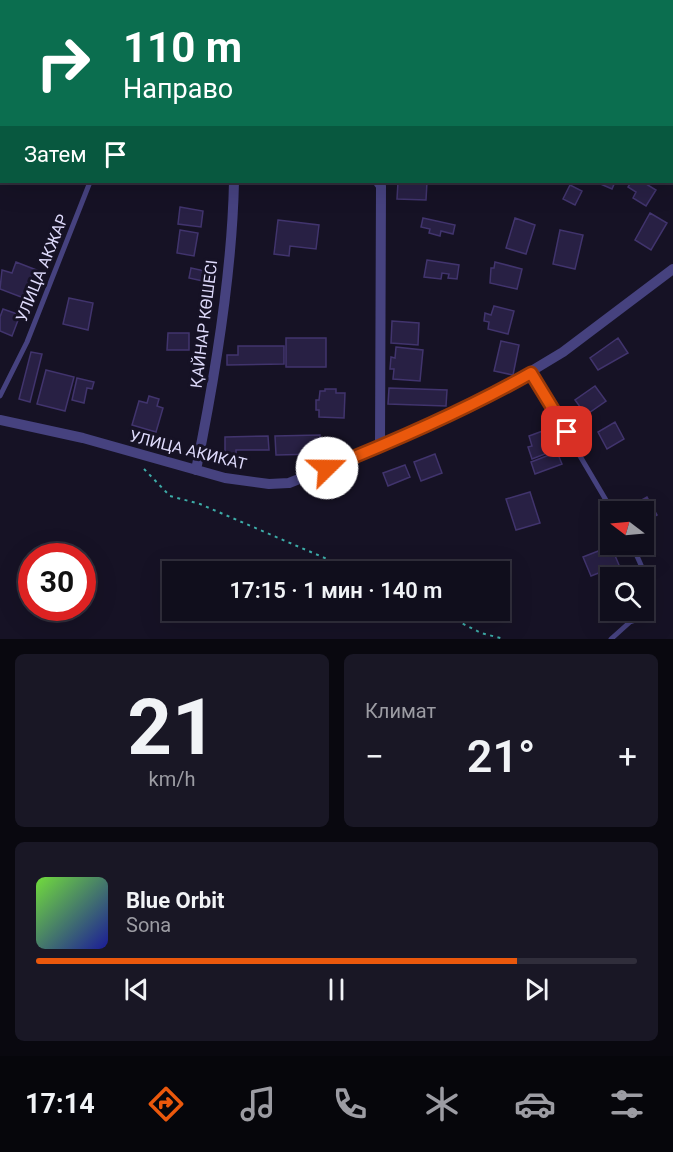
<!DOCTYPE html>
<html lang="ru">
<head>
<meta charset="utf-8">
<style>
  :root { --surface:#100e1c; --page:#191725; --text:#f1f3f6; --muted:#9c9ca3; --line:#302e3b; --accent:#ea580c }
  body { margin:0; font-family:Roboto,sans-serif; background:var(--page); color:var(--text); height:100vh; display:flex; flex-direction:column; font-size:22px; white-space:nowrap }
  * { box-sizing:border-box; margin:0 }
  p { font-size:20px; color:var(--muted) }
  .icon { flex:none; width:33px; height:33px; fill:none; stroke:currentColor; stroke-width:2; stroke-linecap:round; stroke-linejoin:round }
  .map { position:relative; height:639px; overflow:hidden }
  .sheet { display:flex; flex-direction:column; gap:15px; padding:15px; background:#09080f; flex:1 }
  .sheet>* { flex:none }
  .top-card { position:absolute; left:0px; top:0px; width:674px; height:183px; box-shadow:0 6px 24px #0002,0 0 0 2px var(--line); background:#0b6e4f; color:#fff; overflow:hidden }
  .needle { width:39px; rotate:286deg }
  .fabs { position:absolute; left:600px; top:501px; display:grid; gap:12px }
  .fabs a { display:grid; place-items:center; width:54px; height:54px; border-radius:0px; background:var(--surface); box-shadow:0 6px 24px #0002,0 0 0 2px var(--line); font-size:30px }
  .speed { position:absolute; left:18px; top:543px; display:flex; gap:12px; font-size:30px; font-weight:700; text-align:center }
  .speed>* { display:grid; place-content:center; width:78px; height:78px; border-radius:50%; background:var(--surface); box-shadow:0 6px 24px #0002,0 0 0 2px var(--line); line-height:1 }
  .speed .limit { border:9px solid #d22; background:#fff; color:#111 }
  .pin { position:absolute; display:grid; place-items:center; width:51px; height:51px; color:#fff; margin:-26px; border-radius:12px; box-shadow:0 3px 9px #0006 }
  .me { position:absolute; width:66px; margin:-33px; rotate:68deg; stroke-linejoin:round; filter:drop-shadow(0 0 4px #0008) }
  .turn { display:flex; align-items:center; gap:21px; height:126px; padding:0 24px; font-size:27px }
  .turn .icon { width:78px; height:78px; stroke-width:2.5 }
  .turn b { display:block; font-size:42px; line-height:51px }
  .then { display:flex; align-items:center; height:57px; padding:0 24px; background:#0003; gap:12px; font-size:22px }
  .big { font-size:45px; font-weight:600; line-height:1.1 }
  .sheet .widget { flex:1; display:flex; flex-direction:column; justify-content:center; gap:9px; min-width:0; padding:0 21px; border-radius:9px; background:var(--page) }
  .sheet .dial { align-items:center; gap:0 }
  .dial b { font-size:78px; line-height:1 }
  .song { display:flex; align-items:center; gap:18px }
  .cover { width:72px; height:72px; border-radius:9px; background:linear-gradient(135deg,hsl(100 70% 55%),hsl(240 70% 35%)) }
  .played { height:6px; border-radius:3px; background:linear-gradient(90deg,var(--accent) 80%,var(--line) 80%) }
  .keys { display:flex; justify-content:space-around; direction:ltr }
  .heat { display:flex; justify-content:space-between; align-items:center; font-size:33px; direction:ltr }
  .sheet .tiles { flex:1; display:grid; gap:15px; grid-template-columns:1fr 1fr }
  .widget:last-child { grid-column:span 2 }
  .trip { position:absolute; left:162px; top:561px; width:348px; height:60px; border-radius:0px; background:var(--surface); box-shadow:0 6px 24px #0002,0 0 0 2px var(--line); font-weight:600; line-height:60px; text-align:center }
  .tabs { display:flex; height:96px; justify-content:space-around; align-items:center; background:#06060b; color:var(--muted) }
  .tabs .icon { width:42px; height:42px }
  .tabs .active { color:var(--accent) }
  .tabs b { font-size:27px; color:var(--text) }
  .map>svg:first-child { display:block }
</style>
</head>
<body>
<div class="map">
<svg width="673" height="639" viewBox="0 0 673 639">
  <rect width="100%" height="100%" fill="#161225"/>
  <!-- building -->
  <path fill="#282044" stroke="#41346d" stroke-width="1.5" d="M 398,182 L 427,182 L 426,200 L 397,199 Z
    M 596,182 L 615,182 L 612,189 Z
    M 631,182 L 643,182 L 656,190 L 646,206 L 633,198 L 636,192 L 628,187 Z
    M 570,185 L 582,191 L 575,205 L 563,199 Z
    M 180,207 L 203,211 L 201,227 L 178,224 Z
    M 650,213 L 667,223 L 651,250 L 635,240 Z
    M 423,218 L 455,225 L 453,234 L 441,231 L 440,236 L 429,233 L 430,229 L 421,227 Z
    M 515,218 L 535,225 L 526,254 L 506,248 Z
    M 278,220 L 319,225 L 316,249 L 290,246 L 289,256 L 274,254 Z
    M 180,230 L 198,233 L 194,256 L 177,253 Z
    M 560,230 L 583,235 L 575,269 L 553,264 Z
    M 427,260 L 459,265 L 457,279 L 448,278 L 449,274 L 442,273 L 441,279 L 424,277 Z
    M 16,262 L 39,271 L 29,300 L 0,289 L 2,270 L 12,273 Z
    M 495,262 L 522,269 L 517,289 L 490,283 L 491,268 L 494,268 Z
    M 191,268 L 214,273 L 212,283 L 189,278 Z
    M 69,298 L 93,303 L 88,330 L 63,324 Z
    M 494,306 L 514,311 L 508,334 L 488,329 L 489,322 L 484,321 L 485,313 L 491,315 Z
    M 3,309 L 20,315 L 12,336 L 0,331 L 0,317 Z
    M 392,321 L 419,323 L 418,345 L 391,343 Z
    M 168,333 L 189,333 L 189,350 L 167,350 Z
    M 286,338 L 326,338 L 326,367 L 286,367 Z
    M 618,338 L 628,353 L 598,370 L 590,358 Z
    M 501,341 L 519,345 L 513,375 L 494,371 Z
    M 238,346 L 284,346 L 284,364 L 227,365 L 227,355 L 238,355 Z
    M 396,347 L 423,350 L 420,381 L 393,379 L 394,369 L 390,369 L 391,357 L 395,358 Z
    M 31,352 L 42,354 L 30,402 L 19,399 Z
    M 46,370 L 74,377 L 65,411 L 37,404 Z
    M 77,378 L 94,382 L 92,389 L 87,388 L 84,403 L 72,400 Z
    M 595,386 L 606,401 L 586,415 L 575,400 Z
    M 389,388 L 447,390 L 446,406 L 388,404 Z
    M 325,389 L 336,389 L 336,393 L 345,393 L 344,418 L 319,417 L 319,410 L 316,410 L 316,400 L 319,400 L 320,391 L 325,391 Z
    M 149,396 L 159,399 L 157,406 L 163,408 L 156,432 L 132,425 L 139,401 L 147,403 Z
    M 615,422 L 624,439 L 607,449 L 598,432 Z
    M 548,429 L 555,450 L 532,459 L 528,447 L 532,446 L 529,436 Z
    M 320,435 L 320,454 L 276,455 L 275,436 Z
    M 268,436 L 269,450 L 236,450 L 236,455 L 225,455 L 225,437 Z
    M 557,452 L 562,464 L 535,474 L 531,462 Z
    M 435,454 L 442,473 L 421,481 L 414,462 Z
    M 405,465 L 410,477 L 388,486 L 383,473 Z
    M 530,492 L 540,523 L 516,530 L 506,499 Z
    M 647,497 L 657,515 L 644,523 L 644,512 L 626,512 L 625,509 Z
    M 611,546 L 619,565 L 591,576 L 583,557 Z
    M 197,561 L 222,565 L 220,572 L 195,572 Z"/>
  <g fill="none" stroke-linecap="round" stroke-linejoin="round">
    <!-- path -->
    <path stroke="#3daca8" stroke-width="2" stroke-dasharray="3 4.5" stroke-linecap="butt" d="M 144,469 L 170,496 L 200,504 L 357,572
      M 436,610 L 481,633 L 504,639"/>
    <!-- lane -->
    <path stroke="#46427f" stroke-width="5" d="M 531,373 L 613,512
      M 0,396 L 27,342 L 90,182
      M 611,639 L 630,622 L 642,618 C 657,594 643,568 631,544"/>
    <!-- street -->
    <path stroke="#46427f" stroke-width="10" d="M 252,2 L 252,0
      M 378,2 L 378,0
      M 672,169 L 673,169
      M 378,182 L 381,186 L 380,447
      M 0,420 L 83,438 L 225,478 L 269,484 L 289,483 L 380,447 L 490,396 L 563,352 L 673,269
      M 196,470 C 215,377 232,276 234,182"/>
  </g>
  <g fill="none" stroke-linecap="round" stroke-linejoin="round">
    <defs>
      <path id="route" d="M 327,468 C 397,440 466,410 531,373 L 567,432"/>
    </defs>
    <!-- route casing -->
    <use href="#route" stroke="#983908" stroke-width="15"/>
    <!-- route -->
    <use href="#route" stroke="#ea580c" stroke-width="10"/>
  </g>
  <g text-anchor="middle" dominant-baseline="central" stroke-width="6" stroke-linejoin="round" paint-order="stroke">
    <!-- street labels -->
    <g font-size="16" fill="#dedafb" stroke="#161225">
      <text transform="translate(42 268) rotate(-68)">УЛИЦА АКЖАР</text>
      <text transform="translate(204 324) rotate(-83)">ҚАЙНАР КӨШЕСІ</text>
      <text transform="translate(188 450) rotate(14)">УЛИЦА АКИКАТ</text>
    </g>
  </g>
</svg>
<div class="fabs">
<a><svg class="needle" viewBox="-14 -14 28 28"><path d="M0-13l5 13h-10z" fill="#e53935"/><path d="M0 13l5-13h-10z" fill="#9c9ca3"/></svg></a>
<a><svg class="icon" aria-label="search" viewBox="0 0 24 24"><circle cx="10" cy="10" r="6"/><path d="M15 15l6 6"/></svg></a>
</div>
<div class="speed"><div class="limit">30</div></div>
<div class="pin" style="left:567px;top:432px;background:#d93025"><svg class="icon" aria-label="arrive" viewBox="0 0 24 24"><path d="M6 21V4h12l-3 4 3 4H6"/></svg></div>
<svg class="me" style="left:327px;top:468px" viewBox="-20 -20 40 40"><circle r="19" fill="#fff"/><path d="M0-13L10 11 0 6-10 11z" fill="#ea580c"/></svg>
<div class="trip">17:15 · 1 мин · 140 m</div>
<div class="top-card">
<div class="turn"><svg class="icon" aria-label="right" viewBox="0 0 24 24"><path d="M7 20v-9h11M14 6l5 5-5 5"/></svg><div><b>110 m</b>Направо</div></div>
<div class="then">Затем<svg class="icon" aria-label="arrive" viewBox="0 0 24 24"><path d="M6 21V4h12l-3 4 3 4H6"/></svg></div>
</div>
</div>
<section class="sheet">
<div class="tiles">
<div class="widget dial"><b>21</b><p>km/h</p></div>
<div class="widget"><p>Климат</p>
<div class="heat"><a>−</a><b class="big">21°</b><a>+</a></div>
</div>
<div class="widget">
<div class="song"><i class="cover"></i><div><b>Blue Orbit</b><p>Sona</p></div></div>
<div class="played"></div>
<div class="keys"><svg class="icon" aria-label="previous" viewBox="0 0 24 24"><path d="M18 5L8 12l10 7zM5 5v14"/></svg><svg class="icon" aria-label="pause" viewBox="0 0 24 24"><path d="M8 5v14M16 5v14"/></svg><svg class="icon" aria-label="next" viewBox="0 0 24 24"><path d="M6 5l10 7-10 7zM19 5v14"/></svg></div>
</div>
</div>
</section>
<nav class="tabs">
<b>17:14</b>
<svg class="icon active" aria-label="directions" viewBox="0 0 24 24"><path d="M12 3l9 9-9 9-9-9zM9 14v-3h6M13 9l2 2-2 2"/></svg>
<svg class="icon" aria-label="music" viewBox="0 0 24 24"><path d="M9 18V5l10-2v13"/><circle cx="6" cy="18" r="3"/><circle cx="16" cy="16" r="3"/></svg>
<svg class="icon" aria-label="phone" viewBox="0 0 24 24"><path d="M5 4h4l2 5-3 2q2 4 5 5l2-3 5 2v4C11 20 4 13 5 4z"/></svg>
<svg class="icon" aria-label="climate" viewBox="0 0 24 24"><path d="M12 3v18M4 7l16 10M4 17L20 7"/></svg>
<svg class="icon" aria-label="car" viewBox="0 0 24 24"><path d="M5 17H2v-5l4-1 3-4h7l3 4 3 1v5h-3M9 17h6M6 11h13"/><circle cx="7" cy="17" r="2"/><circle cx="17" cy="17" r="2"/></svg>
<svg class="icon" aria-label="filters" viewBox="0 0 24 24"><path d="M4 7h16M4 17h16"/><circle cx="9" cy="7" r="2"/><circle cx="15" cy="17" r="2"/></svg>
</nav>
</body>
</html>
